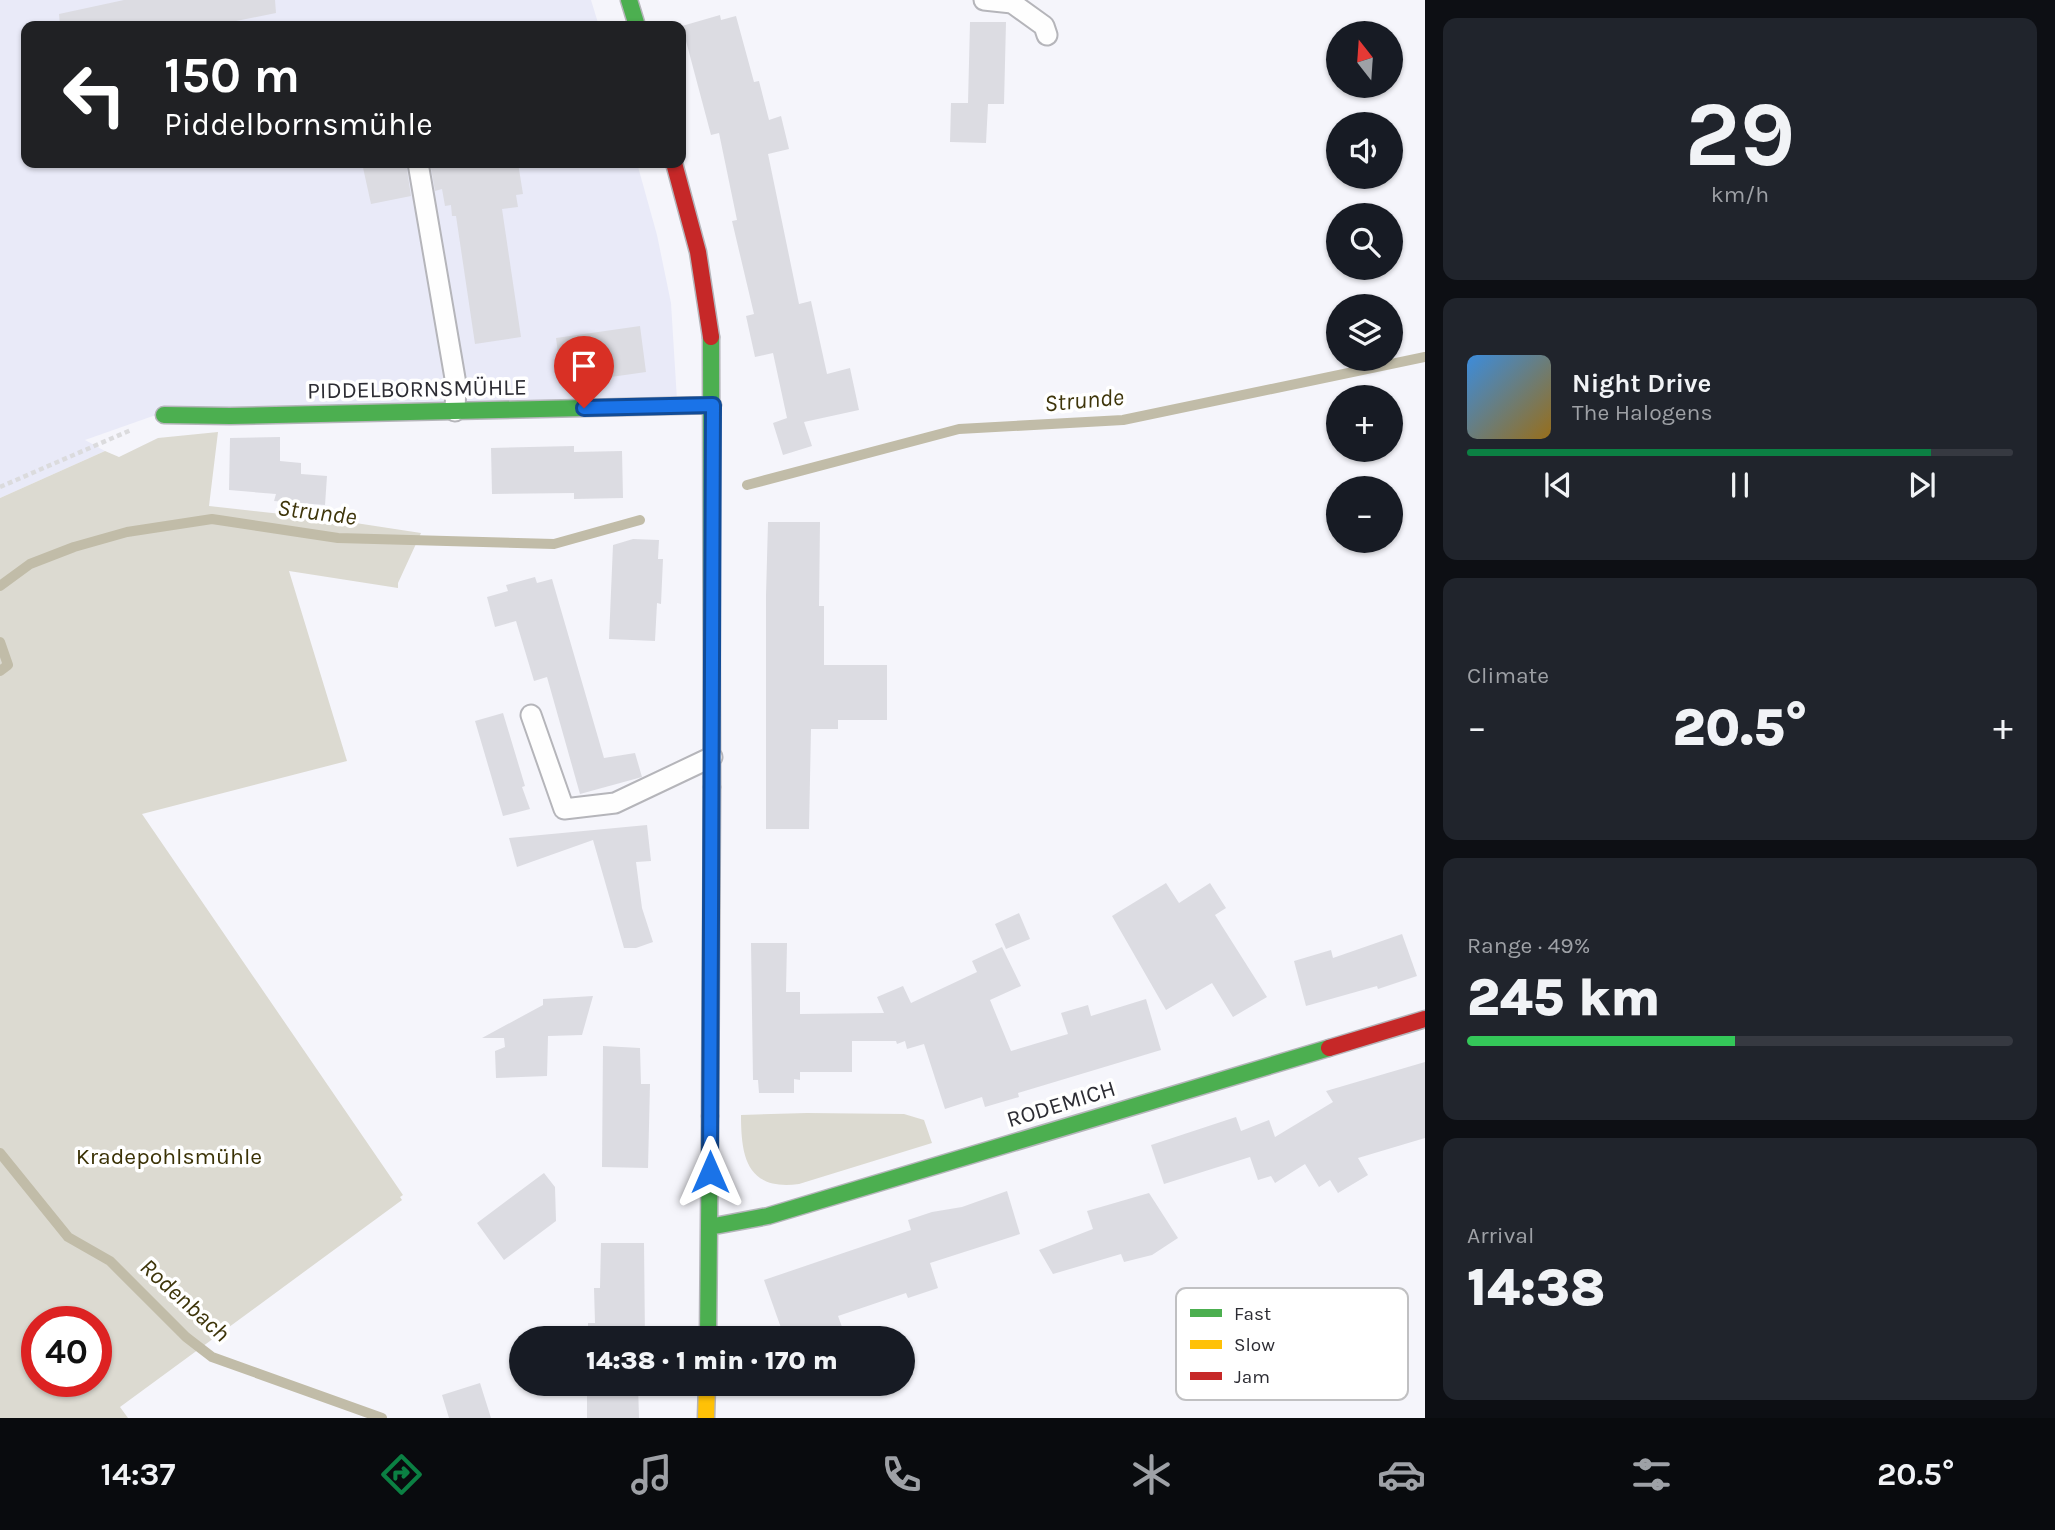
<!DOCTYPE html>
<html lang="en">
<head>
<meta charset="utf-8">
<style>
  :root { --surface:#171b24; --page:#20242c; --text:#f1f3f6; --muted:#9ea1a6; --line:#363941; --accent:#0b8043 }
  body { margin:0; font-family:Karla,sans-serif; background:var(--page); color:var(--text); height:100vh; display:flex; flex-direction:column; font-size:26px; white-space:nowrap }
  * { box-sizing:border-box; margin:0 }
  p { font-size:23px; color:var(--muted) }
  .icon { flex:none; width:38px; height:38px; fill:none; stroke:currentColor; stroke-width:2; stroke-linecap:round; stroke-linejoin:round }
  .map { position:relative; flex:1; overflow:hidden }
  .sheet { display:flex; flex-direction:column; gap:18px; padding:18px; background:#0d0f14; width:630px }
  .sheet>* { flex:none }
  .top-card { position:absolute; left:21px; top:21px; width:665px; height:147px; border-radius:14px; box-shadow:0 2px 5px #0004; background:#202124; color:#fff; overflow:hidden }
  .needle { width:46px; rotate:343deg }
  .controls { position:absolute; left:1326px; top:21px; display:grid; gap:14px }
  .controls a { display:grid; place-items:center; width:77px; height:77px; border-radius:50%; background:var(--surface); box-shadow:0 2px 5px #0004; font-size:35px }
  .speed { position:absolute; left:21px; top:1306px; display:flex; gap:14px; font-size:35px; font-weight:700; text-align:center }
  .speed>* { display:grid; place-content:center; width:91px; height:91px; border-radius:50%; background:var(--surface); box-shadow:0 2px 5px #0004; line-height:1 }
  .speed .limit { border:10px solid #d22; background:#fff; color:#111 }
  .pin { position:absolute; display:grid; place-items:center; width:60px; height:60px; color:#fff; margin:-72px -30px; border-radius:50% 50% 50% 0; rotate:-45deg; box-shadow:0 0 7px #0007 }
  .pin .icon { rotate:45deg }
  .me { position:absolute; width:77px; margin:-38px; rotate:0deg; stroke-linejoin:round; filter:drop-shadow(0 0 5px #0008) }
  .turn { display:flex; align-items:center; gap:24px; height:147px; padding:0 28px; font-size:32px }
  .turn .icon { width:91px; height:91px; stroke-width:2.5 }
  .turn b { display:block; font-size:49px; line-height:60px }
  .big { font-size:52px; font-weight:800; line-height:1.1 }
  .sheet .widget { flex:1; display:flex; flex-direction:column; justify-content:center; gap:10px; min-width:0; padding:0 24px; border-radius:14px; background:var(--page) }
  .sheet .dial { align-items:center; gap:0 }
  .dial b { font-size:91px; line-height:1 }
  .song { display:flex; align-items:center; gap:21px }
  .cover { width:84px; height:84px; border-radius:10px; background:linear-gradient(135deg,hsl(210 70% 55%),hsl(40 70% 35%)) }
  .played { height:7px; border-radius:4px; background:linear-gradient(90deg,var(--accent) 85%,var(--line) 85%) }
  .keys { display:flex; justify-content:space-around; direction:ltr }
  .heat { display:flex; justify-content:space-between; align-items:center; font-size:38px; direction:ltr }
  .charge { height:10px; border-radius:5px; background:linear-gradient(90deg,#34c759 49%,var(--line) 0) }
  .trip { position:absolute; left:509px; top:1326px; width:406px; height:70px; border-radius:35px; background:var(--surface); box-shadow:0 2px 5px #0004; font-weight:800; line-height:70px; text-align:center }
  .tab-bar { display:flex; height:112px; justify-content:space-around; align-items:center; background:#090b0e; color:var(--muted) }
  .tab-bar .icon { width:49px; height:49px }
  .tab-bar .on { color:var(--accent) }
  .tab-bar b { font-size:32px; color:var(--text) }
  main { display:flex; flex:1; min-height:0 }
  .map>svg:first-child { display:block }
</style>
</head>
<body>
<main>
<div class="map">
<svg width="1425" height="1418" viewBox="0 0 1425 1418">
  <rect width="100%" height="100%" fill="#f5f5fb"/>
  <!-- built -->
  <path fill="#e9eaf8" d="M 0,0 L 591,0 L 599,26 L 26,26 L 26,163 L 637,163 L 657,235 L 671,303 L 677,400 L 153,416 L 85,440 L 105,451 L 0,498 Z"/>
  <!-- green -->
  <path fill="#dcdad1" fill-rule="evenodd" d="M 218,432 L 209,506 L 336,520 L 421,533 L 398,583 L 398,588 L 289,571 L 347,761 L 142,814 L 403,1195 L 400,1197 L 402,1200 L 120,1407 L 128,1418 L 0,1418 L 0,498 L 105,451 L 119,457 L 158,438 ZM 37,1321 L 96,1321 L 96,1381 L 37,1381 Z
    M 807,1113 L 904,1114 L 924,1120 L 932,1143 L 799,1184 C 747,1191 741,1157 741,1115 Z"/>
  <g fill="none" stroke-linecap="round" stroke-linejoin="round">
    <!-- stream -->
    <path stroke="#c1bca8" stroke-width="10" d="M 747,485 L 959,429 L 1123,420 L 1425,357
      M 0,586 L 30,564 L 74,547 L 127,532 L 212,519 L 338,538 L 554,544 L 640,520
      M 0,642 L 8,665 L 0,671
      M 0,1153 L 68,1237 L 110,1261 L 186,1337 L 212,1357 L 382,1418"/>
  </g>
  <!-- building -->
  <path fill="#dcdce2" d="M 124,0 L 275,0 L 276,13 L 211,26 L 60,26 L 59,14 Z
    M 720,15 L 721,20 L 736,16 L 754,82 L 759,81 L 769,120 L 781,116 L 789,149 L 768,154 L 799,304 L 811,301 L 827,374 L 850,368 L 859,410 L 804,422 L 812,446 L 783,455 L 773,423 L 787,418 L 773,353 L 755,357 L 746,316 L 754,314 L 732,221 L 737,220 L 719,133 L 711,135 L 682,26 Z
    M 970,22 L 1006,22 L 1004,104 L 988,104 L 986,143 L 950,142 L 951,103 L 968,103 Z
    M 362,163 L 406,163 L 411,196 L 371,204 Z
    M 430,163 L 518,163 L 523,194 L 516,195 L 518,207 L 502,209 L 521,337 L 475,344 L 456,216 L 452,216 L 451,205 L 445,206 L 442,189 L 435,191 Z
    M 640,326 L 646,372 L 562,384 L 556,338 Z
    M 280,437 L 280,461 L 301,463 L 301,474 L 327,476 L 325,505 L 274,501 L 276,494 L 229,490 L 230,438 Z
    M 574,446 L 574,452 L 622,451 L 623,498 L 574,499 L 574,493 L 492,494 L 491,448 Z
    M 768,522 L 820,522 L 819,606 L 824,606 L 824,665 L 887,665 L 887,720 L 838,720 L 838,729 L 811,729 L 809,829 L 766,829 L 766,595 Z
    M 633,539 L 659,540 L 658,559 L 663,559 L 661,604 L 657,603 L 655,641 L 609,639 L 613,545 Z
    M 535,577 L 537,583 L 552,579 L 604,758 L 635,753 L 642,777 L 580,794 L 547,677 L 534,681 L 516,621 L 495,627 L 487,597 L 508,591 L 506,585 Z
    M 503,713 L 525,786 L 522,787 L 530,809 L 503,816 L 475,721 Z
    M 647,825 L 651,861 L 636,862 L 642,908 L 653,942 L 636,948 L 624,948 L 593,840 L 517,867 L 509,838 Z
    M 1166,883 L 1179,903 L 1210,883 L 1226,908 L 1215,915 L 1267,997 L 1233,1017 L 1212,983 L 1166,1010 L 1112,916 Z
    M 1019,913 L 1030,939 L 1006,949 L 995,924 Z
    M 1402,934 L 1417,976 L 1378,989 L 1377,986 L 1306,1006 L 1294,961 L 1331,950 L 1333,958 Z
    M 751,943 L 787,943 L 786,992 L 800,992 L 800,1014 L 884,1013 L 877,997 L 903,986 L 911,1003 L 977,972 L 972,961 L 1002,947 L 1021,986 L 990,1000 L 1011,1051 L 1068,1034 L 1061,1013 L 1088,1005 L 1091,1016 L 1146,999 L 1161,1050 L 1018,1093 L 1019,1097 L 985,1107 L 982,1097 L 945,1109 L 924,1044 L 907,1049 L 905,1041 L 897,1044 L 896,1041 L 852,1041 L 852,1072 L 800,1072 L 800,1080 L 794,1079 L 794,1093 L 759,1093 L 758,1080 L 753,1080 Z
    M 593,996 L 582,1035 L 548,1036 L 547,1076 L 496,1078 L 495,1051 L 505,1047 L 504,1038 L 482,1038 L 543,1005 L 543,999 Z
    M 603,1046 L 640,1048 L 641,1084 L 650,1084 L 648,1168 L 602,1167 Z
    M 1425,1062 L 1425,1138 L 1358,1158 L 1368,1175 L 1338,1193 L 1330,1180 L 1319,1187 L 1305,1164 L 1275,1183 L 1271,1176 L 1258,1180 L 1250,1157 L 1164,1184 L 1151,1145 L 1236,1117 L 1241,1131 L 1269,1120 L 1275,1137 L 1333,1102 L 1326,1091 Z
    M 544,1173 L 555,1187 L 556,1221 L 504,1260 L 477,1223 Z
    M 1007,1191 L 1020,1234 L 930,1263 L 938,1288 L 908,1298 L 906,1293 L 838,1316 L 842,1327 L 807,1339 L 785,1339 L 764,1280 L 911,1230 L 908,1220 L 932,1212 L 962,1207 Z
    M 1149,1193 L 1178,1238 L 1152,1255 L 1124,1262 L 1121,1254 L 1053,1274 L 1039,1250 L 1093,1229 L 1087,1211 Z
    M 601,1243 L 644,1243 L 645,1339 L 588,1339 L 588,1323 L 595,1323 L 594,1288 L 600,1288 Z
    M 480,1383 L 491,1418 L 449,1418 L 442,1395 Z
    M 587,1384 L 638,1384 L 639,1418 L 587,1418 Z"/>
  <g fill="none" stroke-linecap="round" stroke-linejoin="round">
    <defs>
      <path id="lane" d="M 984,0 L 1012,3 L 1044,26 L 1047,35
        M 418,163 L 456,384 L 455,411
        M 531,715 L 564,809 L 615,803 L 712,757"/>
      <path id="fast" d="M 629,0 L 637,26
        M 711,337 L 712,787
        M 164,415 L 230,416 L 713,405
        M 709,1227 L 768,1216 L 1329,1048
        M 708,1339 L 710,1116"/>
      <path id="slow" d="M 710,1116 L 712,787
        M 706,1418 L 707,1384"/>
      <path id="jam" d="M 674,163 L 698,252 L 711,337
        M 1329,1048 L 1425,1019"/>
    </defs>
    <!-- lane casing -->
    <use href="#lane" stroke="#b5b5ba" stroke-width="23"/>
    <!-- fast casing -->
    <use href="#fast" stroke="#b5b5ba" stroke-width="19"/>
    <!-- slow casing -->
    <use href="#slow" stroke="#b5b5ba" stroke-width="19"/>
    <!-- jam casing -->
    <use href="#jam" stroke="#b5b5ba" stroke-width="19"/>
    <!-- path -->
    <path stroke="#dbdbdd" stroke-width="4.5" stroke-dasharray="5 3.5" stroke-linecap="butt" d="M 0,487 L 131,430"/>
    <!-- lane -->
    <use href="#lane" stroke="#fefefe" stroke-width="19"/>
    <!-- fast -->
    <use href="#fast" stroke="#4caf50" stroke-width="16"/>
    <!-- slow -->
    <use href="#slow" stroke="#ffc107" stroke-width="16"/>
    <!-- jam -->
    <use href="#jam" stroke="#c62828" stroke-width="16"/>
  </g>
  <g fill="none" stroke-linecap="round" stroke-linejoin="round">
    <defs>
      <path id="route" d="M 584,408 L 713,405 L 710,1172"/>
    </defs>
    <!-- route casing -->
    <use href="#route" stroke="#114b97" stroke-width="18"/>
    <!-- route -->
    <use href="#route" stroke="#1a73e8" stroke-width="12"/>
  </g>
  <g text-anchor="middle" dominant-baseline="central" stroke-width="7" stroke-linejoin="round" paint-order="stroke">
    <!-- street labels -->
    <g font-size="23" fill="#2c2c33" stroke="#fff">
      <text transform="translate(417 389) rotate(-1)">PIDDELBORNSMÜHLE</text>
      <text transform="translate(1061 1104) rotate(-17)">RODEMICH</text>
    </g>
    <!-- park labels -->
    <g font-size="23" fill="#3b3206" stroke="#fff">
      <text x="169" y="1156">Kradepohlsmühle</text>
    </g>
    <!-- water labels -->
    <g font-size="24" font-style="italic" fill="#3e350a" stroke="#fff">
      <text transform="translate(1084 400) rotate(-5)">Strunde</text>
      <text transform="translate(317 512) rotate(7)">Strunde</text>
      <text transform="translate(185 1300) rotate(42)">Rodenbach</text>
    </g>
  </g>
  <!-- legend -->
  <rect x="1176" y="1288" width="232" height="112" rx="10" fill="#fff" stroke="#c0c0c2" stroke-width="2"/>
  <rect x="1190" y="1309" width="32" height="8" fill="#4caf50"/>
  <rect x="1190" y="1340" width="32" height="9" fill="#ffc107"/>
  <rect x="1190" y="1372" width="32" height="8" fill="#c62828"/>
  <g font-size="19" fill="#2c2c33">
    <text x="1234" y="1320">Fast</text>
    <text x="1234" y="1351">Slow</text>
    <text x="1234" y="1383">Jam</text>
  </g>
</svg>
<div class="controls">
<a><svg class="needle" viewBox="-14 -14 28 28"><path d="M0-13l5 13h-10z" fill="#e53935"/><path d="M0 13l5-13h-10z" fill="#9ea1a6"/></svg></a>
<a><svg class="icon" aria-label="sound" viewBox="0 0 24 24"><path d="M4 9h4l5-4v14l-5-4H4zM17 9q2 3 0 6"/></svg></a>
<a><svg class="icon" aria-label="search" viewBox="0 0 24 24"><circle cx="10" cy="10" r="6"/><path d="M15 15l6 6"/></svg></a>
<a><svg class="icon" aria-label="layers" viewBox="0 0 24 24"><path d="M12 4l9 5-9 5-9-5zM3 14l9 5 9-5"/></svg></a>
<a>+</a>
<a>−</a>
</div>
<div class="speed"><div class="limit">40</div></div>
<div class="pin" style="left:584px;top:408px;background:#d93025"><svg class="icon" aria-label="arrive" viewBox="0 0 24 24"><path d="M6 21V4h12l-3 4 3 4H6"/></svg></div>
<svg class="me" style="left:710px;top:1172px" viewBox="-20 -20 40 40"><path d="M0-17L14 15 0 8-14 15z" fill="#1a73e8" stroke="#fff" stroke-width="4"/></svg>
<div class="trip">14:38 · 1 min · 170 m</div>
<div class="top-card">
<div class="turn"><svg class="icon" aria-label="left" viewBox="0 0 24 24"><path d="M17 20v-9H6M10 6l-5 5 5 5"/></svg><div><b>150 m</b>Piddelbornsmühle</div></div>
</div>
</div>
<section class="sheet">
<div class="widget dial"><b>29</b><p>km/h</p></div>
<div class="widget">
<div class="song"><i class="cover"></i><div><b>Night Drive</b><p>The Halogens</p></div></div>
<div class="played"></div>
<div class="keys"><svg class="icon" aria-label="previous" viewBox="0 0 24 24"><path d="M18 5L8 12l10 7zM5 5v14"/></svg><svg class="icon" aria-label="pause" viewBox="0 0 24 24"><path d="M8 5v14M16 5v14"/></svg><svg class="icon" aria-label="next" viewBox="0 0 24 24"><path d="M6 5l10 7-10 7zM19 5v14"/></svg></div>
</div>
<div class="widget"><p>Climate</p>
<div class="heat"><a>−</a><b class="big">20.5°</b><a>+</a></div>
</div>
<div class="widget"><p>Range · 49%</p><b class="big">245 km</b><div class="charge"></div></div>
<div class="widget"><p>Arrival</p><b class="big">14:38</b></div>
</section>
</main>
<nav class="tab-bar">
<b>14:37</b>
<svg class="icon on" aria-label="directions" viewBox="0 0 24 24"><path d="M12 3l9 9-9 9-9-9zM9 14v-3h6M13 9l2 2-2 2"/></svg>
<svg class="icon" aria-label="music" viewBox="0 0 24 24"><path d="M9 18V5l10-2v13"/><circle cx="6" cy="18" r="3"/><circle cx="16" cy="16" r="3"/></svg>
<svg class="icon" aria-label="phone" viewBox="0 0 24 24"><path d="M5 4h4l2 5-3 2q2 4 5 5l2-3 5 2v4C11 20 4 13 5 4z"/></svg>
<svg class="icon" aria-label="climate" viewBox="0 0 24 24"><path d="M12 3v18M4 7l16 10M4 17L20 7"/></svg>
<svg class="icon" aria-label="car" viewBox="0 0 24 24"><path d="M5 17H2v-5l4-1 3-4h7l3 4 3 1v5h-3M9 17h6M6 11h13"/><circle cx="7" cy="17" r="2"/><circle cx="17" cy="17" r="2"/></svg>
<svg class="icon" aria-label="filters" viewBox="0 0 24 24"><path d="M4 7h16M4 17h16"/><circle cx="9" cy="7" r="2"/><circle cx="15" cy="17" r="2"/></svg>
<b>20.5°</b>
</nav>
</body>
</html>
